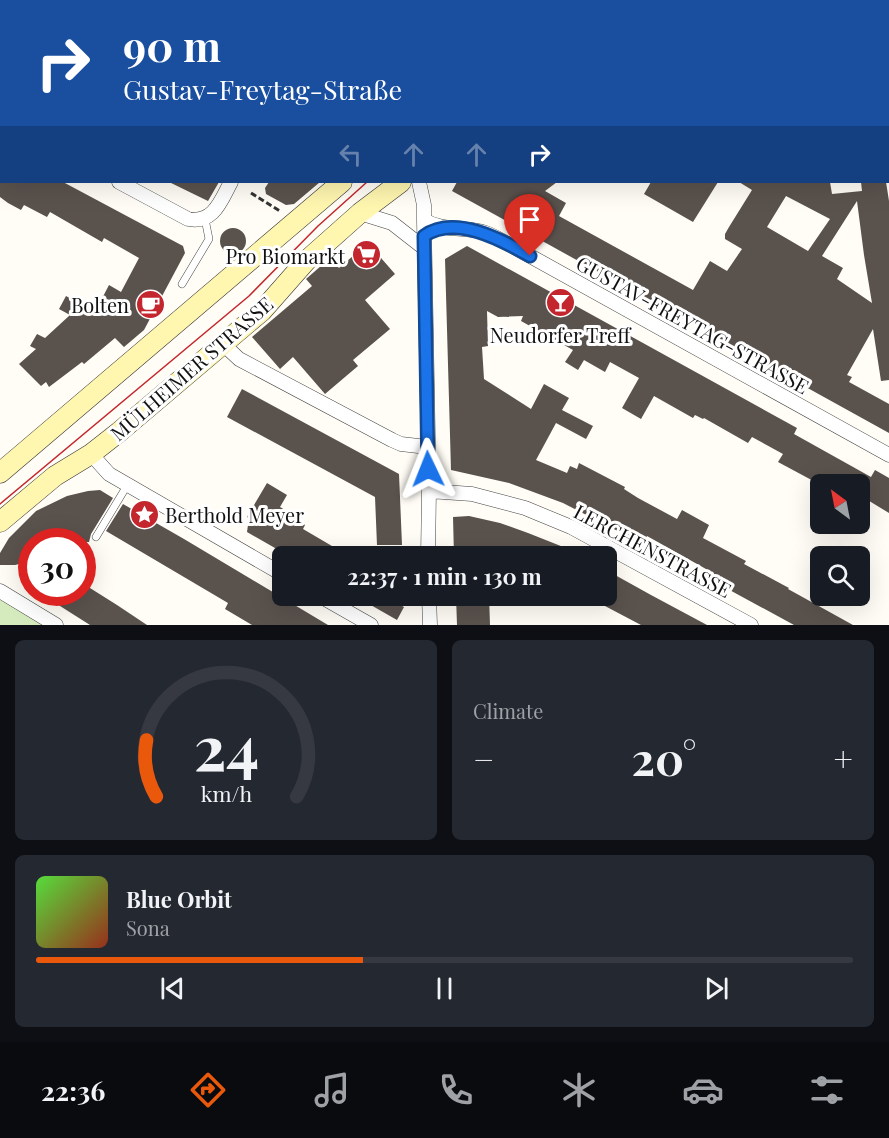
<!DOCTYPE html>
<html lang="en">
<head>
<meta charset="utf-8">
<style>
  :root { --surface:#171b24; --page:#242831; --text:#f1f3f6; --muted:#9ea1a6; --line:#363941; --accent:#ea580c }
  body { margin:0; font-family:"Playfair Display",serif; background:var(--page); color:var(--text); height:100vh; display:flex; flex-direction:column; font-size:22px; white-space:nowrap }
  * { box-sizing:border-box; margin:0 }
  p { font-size:20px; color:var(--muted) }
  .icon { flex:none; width:33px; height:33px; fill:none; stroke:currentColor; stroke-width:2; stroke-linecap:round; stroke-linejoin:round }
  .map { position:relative; height:625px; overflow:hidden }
  .details { display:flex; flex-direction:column; gap:15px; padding:15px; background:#0d0f14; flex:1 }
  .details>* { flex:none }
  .guide { position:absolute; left:0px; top:0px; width:890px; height:183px; box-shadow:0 6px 24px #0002; background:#1a4fa0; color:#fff; overflow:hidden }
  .needle { width:39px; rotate:328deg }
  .tools { position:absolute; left:810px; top:474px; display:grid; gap:12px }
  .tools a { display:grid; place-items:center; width:60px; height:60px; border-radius:9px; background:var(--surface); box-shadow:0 6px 24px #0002; font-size:30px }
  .speed { position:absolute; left:18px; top:528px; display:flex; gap:12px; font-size:30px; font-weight:700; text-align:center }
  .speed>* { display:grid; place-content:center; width:78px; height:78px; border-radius:50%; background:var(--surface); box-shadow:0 6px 24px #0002; line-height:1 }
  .speed .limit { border:9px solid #d22; background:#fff; color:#111 }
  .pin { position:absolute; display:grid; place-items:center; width:51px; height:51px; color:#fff; margin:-62px -26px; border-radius:50% 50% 50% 0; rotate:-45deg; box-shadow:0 0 6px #0007 }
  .pin .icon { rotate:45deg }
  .me { position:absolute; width:66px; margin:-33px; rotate:358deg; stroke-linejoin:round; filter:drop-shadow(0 0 4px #0008) }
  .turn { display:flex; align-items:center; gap:21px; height:126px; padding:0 24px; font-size:27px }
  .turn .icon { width:78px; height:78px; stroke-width:2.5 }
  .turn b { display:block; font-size:42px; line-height:51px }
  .lanes { display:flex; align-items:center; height:57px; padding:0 24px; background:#0003; justify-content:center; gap:30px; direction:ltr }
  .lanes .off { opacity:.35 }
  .big { font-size:45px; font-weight:700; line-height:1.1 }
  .details .widget { flex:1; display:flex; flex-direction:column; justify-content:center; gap:9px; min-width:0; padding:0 21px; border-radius:9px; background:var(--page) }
  .details .dial { align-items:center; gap:0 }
  .dial svg { height:156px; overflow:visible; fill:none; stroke:var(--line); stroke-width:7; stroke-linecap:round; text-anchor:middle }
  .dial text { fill:var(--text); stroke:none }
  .song { display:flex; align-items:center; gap:18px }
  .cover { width:72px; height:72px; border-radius:9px; background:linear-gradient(135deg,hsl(110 70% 55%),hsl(10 70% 35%)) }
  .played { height:6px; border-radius:3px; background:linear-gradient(90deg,var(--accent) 40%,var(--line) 40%) }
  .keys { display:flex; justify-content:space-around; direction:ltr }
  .heat { display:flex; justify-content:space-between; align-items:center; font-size:33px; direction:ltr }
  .details .tiles { flex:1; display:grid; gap:15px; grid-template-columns:1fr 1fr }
  .widget:last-child { grid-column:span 2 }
  .trip { position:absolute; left:272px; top:546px; width:345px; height:60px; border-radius:9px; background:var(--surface); box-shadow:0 6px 24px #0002; font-weight:700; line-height:60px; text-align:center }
  .tab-bar { display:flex; height:96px; justify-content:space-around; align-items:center; background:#090b0e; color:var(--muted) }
  .tab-bar .icon { width:42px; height:42px }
  .tab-bar .on { color:var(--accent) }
  .tab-bar b { font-size:27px; color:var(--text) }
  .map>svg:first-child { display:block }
</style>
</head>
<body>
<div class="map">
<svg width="889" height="625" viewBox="0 0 889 625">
  <rect width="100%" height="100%" fill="#fffdf5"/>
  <!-- green -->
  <path fill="#d5ebbd" d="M 0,595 L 47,625 L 0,625 Z"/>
  <!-- building -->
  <path fill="#5a524d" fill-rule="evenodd" d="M 0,182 L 63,182 L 183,246 L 185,253 L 144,330 L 124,347 L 115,338 L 84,364 L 82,362 L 49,387 L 46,382 L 41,386 L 19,364 L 36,349 L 30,346 L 37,334 L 45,338 L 70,315 L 59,309 L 66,296 L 95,312 L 109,285 L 121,292 L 139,258 L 104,238 L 102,242 L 50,212 L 47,217 L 24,205 L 21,210 L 8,203 L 0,197 Z
    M 169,182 L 219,182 L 208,201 Z
    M 269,182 L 320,182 L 294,204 L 286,205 L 266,194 L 265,188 Z
    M 457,182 L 557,182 L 545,191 L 566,203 L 559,216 L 693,290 L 710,261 L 727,271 L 742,249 L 725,239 L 725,234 L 729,227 L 752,190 L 739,182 L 830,182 L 832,194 L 862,191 L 861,182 L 886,182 L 889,201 L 889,380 L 881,381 L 873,329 L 847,375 L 852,377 L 849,382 L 889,404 L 889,433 L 452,191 ZM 786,196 L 830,219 L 808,251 L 767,227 ZM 857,201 L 864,255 L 872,303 L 837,279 L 843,268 L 822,256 Z
    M 651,182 L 718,182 L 693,222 L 644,194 Z
    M220 241a13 13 0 1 1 26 0a13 13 0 1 1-26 0Z
    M 368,243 L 395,274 L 365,300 L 390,329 L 353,360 L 358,366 L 325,394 L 293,357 L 280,369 L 252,337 L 312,286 L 306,279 L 330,258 L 339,268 Z
    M 467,246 L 797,428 L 794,434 L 871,477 L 875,470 L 889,478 L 889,513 L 861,496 L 867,484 L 819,484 L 778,462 L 783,454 L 752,437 L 748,443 L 704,418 L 703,419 L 695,415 L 693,418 L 654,396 L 641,419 L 622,408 L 639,378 L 610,362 L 605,372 L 584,360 L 578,370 L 565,362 L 573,350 L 521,321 L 523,316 L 498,317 L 487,311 L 488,346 L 482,347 L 484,379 L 531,409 L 544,384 L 569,398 L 562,410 L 593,426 L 586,439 L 556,423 L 536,460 L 567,473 L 570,466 L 577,469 L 579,463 L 625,487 L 624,489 L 638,498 L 677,519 L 682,510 L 709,525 L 703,538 L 746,561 L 744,564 L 789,588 L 788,589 L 853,625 L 794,625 L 702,575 L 706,569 L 647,536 L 643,544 L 563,503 L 509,483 L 451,470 L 445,259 Z
    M 242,389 L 399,474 L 402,545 L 377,545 L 375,497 L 227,417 Z
    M 267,483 L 287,495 L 280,507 L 297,517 L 296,519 L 305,525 L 303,529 L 349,556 L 289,556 L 247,532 L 249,518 L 247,517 Z
    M 100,490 L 113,498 L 91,534 L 89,542 L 32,542 L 32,561 L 15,565 L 0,565 L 0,553 L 9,538 L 36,511 L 67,496 L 88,491 Z
    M 123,504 L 184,539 L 328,625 L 252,625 L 225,609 L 228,603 L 106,531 Z
    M 469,516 L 500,523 L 528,533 L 586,556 L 505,556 L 476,547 L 477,556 L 454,556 L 453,517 Z
    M 606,570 L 651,595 L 707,625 L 641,625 L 586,596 L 606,596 Z
    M 82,583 L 117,605 L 147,625 L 90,625 L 38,592 L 82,592 Z
    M 355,596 L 385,596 L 404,607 L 397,620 Z
    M 456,596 L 489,596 L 490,625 L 457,625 Z"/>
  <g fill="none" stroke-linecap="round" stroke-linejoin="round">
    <defs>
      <path id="lane" d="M 182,284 L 209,239 L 205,219
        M 96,537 L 128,484"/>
      <path id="street" d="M 213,0 L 215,2
        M 880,0 L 880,2
        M 336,2 L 336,0
        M 888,59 L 889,66
        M 0,117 L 2,118
        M 119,182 L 188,219 C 214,224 221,200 231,182
        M 419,182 L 424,205 L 424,220 L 429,491 L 428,556
        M 360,213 L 392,223 L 424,248
        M 424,220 C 443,232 465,226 486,233 C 495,236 503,242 512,246 L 889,455
        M 223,344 L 239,359 L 392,440 L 401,444 L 427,447
        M 91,454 L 109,474 L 282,574
        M 429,491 L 472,494 L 525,508 L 571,527 L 751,625
        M 0,591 L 56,625
        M 320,596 L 371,625
        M 429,596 L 430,625"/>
      <path id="secondary" d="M 558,2 L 560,0
        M 592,2 L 593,0
        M 0,473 L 342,182
        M 0,522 L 55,476 L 91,454 L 119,432 L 262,311 L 306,261 L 360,213 L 401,182"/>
    </defs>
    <!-- lane casing -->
    <use href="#lane" stroke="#444" stroke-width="8"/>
    <!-- street casing -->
    <use href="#street" stroke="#444" stroke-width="15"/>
    <!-- secondary casing -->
    <use href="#secondary" stroke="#333" stroke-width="21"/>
    <!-- path -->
    <path stroke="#333" stroke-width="3" stroke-dasharray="6 3" stroke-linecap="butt" d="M 522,2 L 524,0
      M 634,2 L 635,0
      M 251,193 L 280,211"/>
    <!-- lane -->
    <use href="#lane" stroke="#fff" stroke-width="7"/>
    <!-- street -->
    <use href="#street" stroke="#fff" stroke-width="14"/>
    <!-- secondary -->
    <use href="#secondary" stroke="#fff6b0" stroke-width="20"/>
    <!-- tram -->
    <path stroke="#c4262e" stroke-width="1.5" d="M 574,2 L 576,0
      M 586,2 L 588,0
      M 0,504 L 249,296 L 318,226 L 367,182"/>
  </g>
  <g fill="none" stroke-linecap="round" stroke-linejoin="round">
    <defs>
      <path id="route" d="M 428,469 L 424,236 C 455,214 502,240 530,256"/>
    </defs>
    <!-- route casing -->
    <use href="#route" stroke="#114b97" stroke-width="15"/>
    <!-- route -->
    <use href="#route" stroke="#1a73e8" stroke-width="10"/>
  </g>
  <!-- icons -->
  <defs>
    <symbol id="supermarket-disc" viewBox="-11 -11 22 22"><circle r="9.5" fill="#c4262e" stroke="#fff"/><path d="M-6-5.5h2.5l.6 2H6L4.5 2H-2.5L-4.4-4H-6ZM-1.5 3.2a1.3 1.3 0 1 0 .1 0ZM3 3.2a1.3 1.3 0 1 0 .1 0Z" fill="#fff"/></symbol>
    <symbol id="bar-disc" viewBox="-11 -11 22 22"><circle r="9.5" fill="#c4262e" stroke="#fff"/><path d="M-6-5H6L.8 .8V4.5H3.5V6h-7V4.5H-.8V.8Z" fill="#fff"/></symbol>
    <symbol id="cafe-disc" viewBox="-11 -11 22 22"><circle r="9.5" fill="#c4262e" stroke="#fff"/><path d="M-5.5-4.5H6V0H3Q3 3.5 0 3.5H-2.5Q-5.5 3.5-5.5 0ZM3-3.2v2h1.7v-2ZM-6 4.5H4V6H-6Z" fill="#fff"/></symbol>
    <symbol id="sight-disc" viewBox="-11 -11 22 22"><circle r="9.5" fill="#c4262e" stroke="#fff"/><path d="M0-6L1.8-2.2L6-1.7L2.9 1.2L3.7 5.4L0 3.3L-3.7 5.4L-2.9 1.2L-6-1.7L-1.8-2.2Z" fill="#fff"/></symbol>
  </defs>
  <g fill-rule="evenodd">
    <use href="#supermarket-disc" x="350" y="238" width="33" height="33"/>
    <use href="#bar-disc" x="544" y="286" width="33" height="33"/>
    <use href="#cafe-disc" x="134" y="288" width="33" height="33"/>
    <use href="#sight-disc" x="128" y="498" width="33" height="33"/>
  </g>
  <g text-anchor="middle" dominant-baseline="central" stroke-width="6" stroke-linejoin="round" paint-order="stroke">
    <!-- poi labels -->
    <g font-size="20" fill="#111" stroke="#fff" text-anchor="end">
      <text x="345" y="255">Pro Biomarkt</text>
      <text x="129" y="304">Bolten</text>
      <text x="560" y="334" text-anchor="middle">Neudorfer Treff</text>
      <text x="165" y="514" text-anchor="start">Berthold Meyer</text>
    </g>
    <!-- street labels -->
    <g font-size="20" fill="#111" stroke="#fff">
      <text transform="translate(693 324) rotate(29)">GUSTAV-FREYTAG-STRASSE</text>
      <text transform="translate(191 368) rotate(-41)">MÜLHEIMER STRASSE</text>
      <text transform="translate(653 550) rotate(28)">LERCHENSTRASSE</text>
    </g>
  </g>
</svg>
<div class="tools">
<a><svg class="needle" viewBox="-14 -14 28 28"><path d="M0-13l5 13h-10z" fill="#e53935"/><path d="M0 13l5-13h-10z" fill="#9ea1a6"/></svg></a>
<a><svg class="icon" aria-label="search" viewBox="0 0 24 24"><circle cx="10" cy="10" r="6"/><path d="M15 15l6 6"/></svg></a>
</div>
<div class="speed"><div class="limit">30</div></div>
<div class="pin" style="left:530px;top:256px;background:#d93025"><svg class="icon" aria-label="arrive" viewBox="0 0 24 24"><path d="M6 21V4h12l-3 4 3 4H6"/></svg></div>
<svg class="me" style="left:428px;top:469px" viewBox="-20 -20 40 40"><path d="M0-17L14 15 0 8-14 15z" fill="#1a73e8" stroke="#fff" stroke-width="4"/></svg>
<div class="trip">22:37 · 1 min · 130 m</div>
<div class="guide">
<div class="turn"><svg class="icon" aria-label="right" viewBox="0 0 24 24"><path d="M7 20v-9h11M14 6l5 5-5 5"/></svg><div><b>90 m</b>Gustav-Freytag-Straße</div></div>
<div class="lanes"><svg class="icon off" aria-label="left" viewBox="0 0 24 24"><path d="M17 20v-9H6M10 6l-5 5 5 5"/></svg><svg class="icon off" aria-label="ahead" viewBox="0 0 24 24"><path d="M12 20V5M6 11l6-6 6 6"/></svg><svg class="icon off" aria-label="ahead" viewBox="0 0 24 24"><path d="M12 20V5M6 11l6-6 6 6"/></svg><svg class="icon" aria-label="right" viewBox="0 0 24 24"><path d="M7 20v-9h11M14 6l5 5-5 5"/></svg></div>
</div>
</div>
<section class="details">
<div class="tiles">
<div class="widget dial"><svg viewBox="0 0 100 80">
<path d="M14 69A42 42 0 1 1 86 69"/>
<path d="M14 69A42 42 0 0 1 9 40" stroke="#ea580c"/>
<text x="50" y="56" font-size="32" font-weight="700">24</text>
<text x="50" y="72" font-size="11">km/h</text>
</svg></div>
<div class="widget"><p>Climate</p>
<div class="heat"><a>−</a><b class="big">20°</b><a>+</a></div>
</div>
<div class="widget">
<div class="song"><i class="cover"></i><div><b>Blue Orbit</b><p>Sona</p></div></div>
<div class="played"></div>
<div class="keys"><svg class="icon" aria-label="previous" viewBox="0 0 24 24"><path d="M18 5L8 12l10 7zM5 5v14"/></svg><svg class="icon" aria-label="pause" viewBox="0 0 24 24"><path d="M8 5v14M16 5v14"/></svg><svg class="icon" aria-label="next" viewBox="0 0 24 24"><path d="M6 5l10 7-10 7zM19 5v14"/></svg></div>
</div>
</div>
</section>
<nav class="tab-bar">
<b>22:36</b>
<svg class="icon on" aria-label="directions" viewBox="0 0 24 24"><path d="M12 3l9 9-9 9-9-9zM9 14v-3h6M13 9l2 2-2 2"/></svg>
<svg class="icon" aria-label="music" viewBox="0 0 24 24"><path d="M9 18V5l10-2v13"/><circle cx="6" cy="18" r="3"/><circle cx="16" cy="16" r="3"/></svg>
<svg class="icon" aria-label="phone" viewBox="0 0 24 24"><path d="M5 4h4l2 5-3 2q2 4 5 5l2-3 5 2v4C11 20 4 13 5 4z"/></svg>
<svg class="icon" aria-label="climate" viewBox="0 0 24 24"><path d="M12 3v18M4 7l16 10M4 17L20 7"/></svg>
<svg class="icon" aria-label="car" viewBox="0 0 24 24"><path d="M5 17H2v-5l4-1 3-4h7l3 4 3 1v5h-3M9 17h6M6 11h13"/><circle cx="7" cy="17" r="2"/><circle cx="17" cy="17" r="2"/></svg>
<svg class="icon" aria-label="filters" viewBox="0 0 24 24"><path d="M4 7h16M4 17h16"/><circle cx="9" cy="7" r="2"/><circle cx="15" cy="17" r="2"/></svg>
</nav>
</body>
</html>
